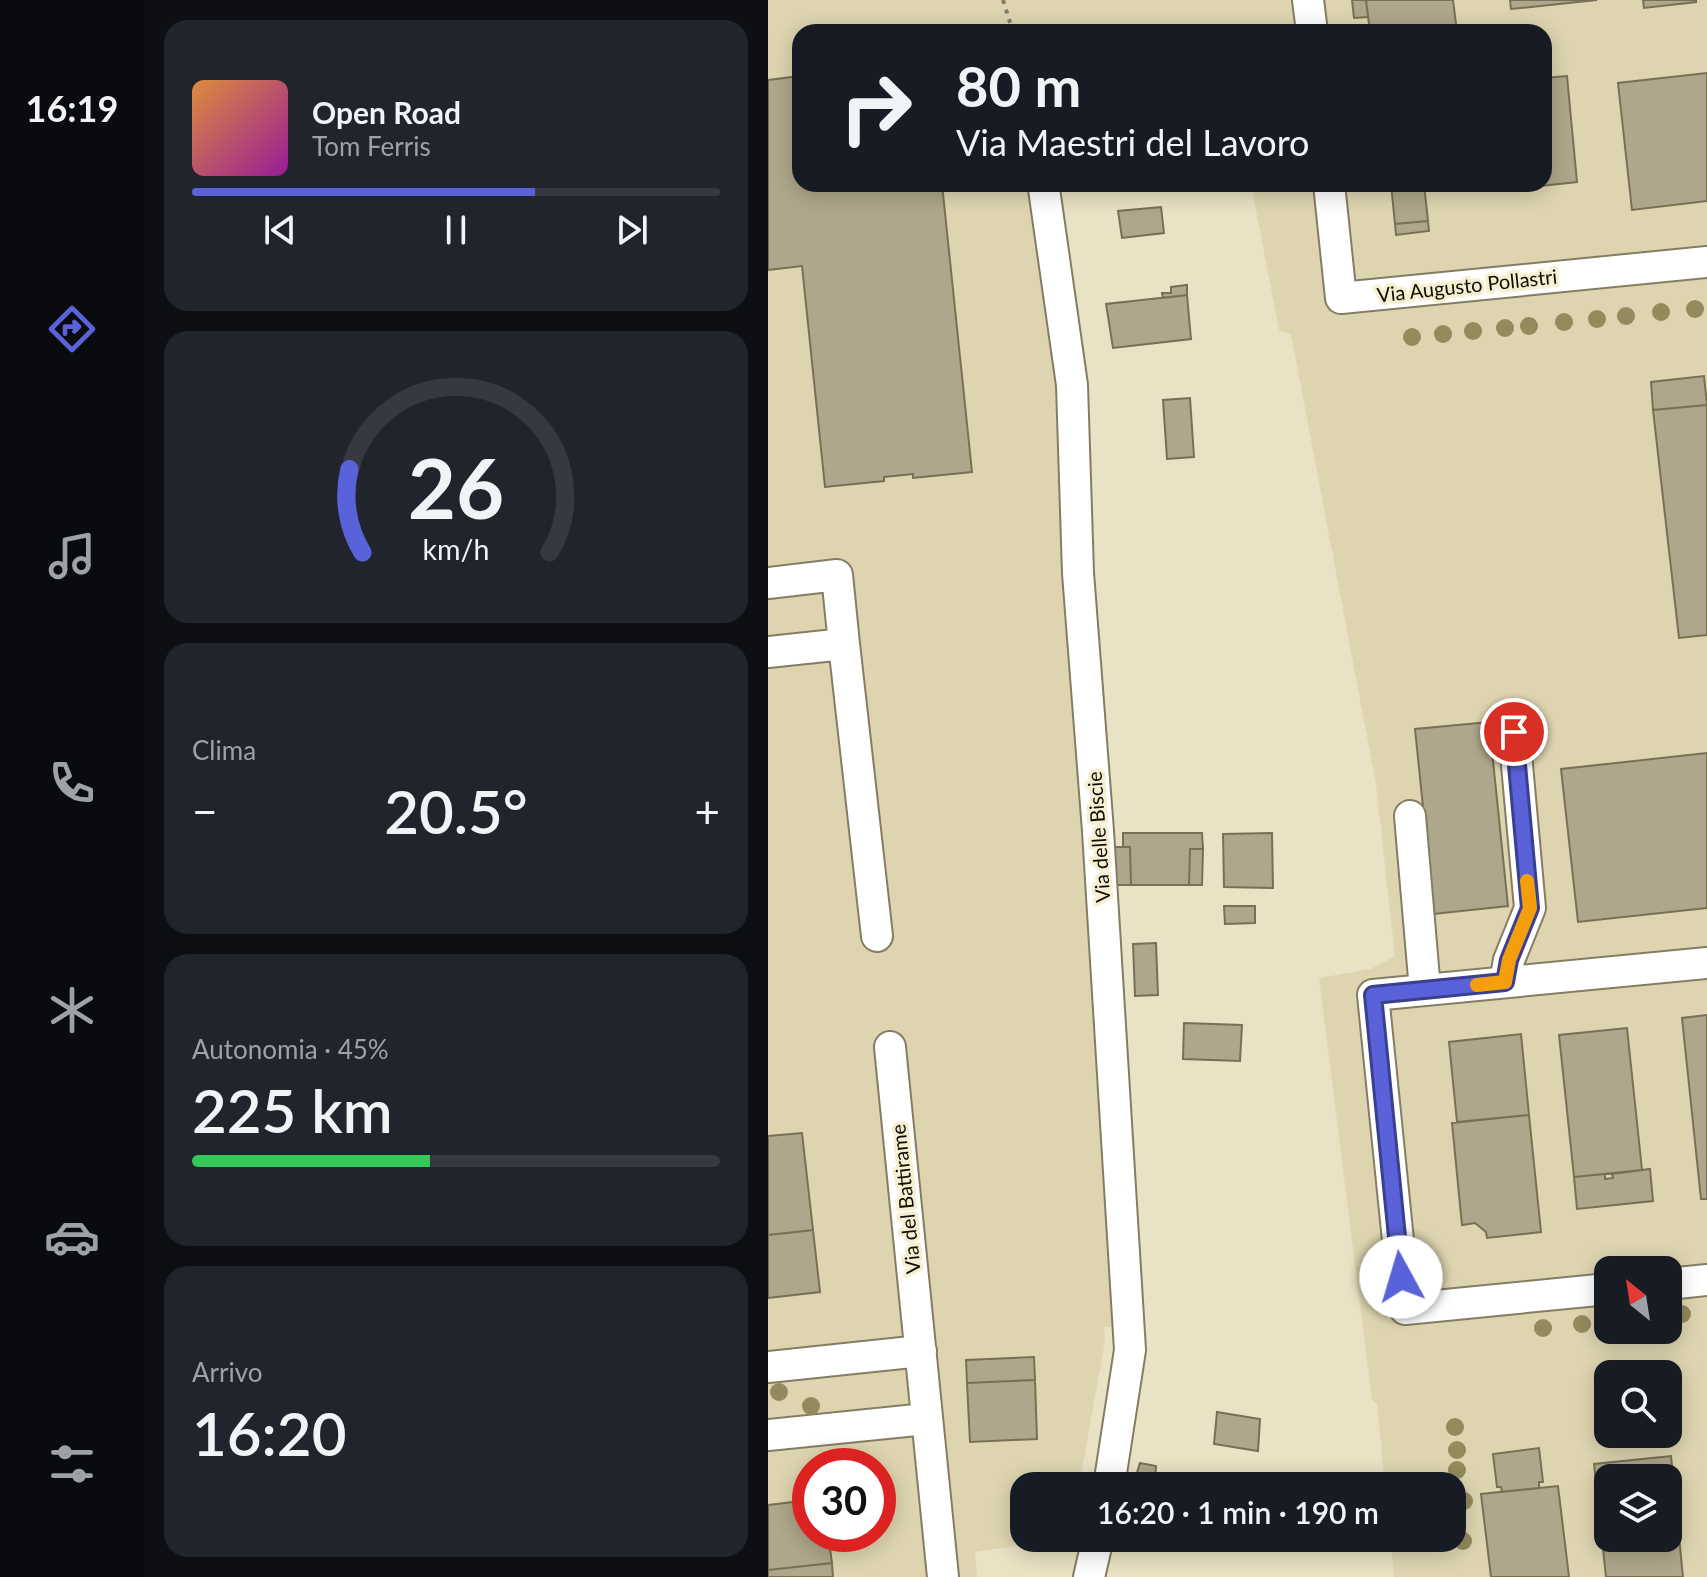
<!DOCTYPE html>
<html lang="it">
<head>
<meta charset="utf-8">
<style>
  :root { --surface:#171b24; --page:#20242c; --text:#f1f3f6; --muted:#9ea1a6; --line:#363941; --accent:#5962d9 }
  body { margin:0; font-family:Lato,sans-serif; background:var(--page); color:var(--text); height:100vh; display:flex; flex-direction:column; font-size:30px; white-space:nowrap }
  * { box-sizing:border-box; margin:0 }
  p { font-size:26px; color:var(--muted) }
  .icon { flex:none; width:44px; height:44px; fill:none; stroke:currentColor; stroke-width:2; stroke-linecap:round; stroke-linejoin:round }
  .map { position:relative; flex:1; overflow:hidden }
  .panel { display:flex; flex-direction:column; gap:20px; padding:20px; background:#0d0f14; width:624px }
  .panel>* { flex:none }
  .guide { position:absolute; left:24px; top:24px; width:760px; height:168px; border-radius:24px; box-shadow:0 4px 20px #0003; background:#171b24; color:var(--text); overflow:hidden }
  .needle { width:52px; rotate:330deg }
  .fabs { position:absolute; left:826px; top:1256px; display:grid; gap:16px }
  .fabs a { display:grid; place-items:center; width:88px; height:88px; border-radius:16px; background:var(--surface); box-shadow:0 4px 20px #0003; font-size:40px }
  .speed { position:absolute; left:24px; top:1448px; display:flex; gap:16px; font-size:40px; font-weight:700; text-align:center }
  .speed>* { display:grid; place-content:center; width:104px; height:104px; border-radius:50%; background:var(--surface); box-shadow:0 4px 20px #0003; line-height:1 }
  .speed .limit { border:12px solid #d22; background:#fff; color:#111 }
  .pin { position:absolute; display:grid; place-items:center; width:68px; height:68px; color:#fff; margin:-34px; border:4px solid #fff; border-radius:50%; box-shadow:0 2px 8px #0007 }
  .me { position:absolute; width:88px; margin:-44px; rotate:354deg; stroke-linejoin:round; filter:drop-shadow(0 0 6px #0008) }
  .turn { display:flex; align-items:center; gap:28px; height:168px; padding:0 32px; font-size:36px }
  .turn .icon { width:104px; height:104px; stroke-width:2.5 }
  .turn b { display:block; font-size:56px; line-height:68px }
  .big { font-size:60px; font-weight:600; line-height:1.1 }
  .panel .tile { flex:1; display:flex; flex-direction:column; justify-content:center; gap:12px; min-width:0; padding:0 28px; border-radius:24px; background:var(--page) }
  .panel .dial { align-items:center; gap:0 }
  .dial svg { height:208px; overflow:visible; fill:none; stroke:var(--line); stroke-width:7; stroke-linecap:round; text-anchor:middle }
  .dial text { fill:var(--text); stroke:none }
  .song { display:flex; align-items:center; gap:24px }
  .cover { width:96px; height:96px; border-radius:12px; background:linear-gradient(135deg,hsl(30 70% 55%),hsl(300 70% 35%)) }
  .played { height:8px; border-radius:4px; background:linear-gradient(90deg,var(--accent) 65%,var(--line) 65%) }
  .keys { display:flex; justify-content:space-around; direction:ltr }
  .heat { display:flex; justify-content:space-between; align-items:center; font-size:44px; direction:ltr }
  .charge { height:12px; border-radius:6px; background:linear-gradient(90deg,#34c759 45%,var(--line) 0) }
  .trip { position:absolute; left:242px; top:1472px; width:456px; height:80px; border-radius:24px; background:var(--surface); box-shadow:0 4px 20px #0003; font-weight:600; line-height:80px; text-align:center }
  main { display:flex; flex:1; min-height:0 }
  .dock { display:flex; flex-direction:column; width:144px; justify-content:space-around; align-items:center; background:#090b0e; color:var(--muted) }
  .dock .icon { width:56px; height:56px }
  .dock .on { color:var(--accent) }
  .dock b { font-size:36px; color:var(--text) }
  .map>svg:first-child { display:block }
</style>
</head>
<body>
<main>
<nav class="dock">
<b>16:19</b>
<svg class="icon on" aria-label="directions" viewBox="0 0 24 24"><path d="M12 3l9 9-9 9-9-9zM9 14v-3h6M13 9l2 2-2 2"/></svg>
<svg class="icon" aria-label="music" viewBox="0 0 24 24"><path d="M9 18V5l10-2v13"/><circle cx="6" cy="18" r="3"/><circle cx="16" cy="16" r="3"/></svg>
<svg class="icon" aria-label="phone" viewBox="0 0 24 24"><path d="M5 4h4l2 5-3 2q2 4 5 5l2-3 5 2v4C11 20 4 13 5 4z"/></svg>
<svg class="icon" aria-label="climate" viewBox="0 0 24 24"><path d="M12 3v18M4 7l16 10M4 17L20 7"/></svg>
<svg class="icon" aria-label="car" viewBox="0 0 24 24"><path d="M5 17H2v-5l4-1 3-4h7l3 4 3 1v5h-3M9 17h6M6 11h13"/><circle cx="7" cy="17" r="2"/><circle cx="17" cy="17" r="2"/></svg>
<svg class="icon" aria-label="filters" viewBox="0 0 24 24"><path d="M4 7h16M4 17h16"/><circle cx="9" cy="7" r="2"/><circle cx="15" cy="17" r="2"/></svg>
</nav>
<section class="panel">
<div class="tile">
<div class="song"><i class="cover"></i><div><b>Open Road</b><p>Tom Ferris</p></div></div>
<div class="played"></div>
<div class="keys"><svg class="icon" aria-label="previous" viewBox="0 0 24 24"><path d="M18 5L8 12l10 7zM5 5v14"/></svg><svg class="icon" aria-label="pause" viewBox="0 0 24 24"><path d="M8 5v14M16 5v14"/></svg><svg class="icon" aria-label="next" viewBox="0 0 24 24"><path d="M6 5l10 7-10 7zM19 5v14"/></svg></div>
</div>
<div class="tile dial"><svg viewBox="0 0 100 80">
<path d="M14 69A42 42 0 1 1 86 69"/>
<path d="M14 69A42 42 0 0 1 9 37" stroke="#5962d9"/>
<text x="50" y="56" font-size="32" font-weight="700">26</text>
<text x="50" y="72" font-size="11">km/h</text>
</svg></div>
<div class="tile"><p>Clima</p>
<div class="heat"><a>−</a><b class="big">20.5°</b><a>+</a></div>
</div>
<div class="tile"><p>Autonomia · 45%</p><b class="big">225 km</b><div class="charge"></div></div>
<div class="tile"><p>Arrivo</p><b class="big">16:20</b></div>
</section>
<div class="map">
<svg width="939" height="1577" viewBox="0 0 939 1577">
  <rect width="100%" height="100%" fill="#e9e2c4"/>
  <!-- built -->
  <path fill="#ded5b0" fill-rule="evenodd" d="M 0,0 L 939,0 L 939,1577 L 626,1577 L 622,1538 L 684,1538 L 684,1486 L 617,1486 L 609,1404 L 604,1400 L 551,978 L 603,969 L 627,956 L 608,784 L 523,334 L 511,330 L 483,184 L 776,184 L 776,32 L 32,32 L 32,184 L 319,184 L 277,189 L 355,1326 L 336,1327 L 337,1341 L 311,1486 L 256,1486 L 256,1538 L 301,1538 L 207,1552 L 209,1577 L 0,1577 ZM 840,1270 L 900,1270 L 900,1330 L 840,1330 ZM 840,1374 L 900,1374 L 900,1434 L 840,1434 ZM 42,1466 L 110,1466 L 110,1534 L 42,1534 ZM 840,1478 L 900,1478 L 900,1538 L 840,1538 Z"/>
  <!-- building -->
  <path fill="#aea78b" stroke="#777056" stroke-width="2" fill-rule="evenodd" d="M 584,0 L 598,0 L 600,17 L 586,18 Z
    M 598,0 L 685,0 L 689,32 L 602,32 Z
    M 742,0 L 829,0 L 743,9 Z
    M 875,0 L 928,0 L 928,2 L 876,8 Z
    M 939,73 L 939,201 L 864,210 L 850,83 Z
    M 32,76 L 32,184 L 174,184 L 204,472 L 145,478 L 145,474 L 116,477 L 116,481 L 57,487 L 34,266 L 0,270 L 0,80 Z
    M 799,76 L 809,182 L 754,188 L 753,184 L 776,184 L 776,78 Z
    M 623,184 L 656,184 L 660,221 L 627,224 Z
    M 393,207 L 396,233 L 354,238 L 350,211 Z
    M 660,221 L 661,231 L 628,235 L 627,224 Z
    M 419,285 L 419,295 L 395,298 L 394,293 L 403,293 L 403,287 Z
    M 419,295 L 423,339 L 345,348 L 338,304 Z
    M 936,376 L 939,405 L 885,410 L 883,382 Z
    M 422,398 L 426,457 L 399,459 L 395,400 Z
    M 939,405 L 939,635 L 911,638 L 885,410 Z
    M 721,722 L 740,906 L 666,914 L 647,729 Z
    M 939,753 L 939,908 L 810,922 L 793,769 Z
    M 355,833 L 434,833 L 435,849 L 422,849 L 421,885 L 363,885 L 362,847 L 355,847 Z
    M 504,833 L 505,888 L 456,887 L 455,834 Z
    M 347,847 L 362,847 L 363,885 L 346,885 Z
    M 422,849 L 435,849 L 434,885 L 421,885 Z
    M 456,906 L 487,906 L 487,923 L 457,924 Z
    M 388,943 L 390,995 L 367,996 L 365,944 Z
    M 939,1015 L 939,1199 L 933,1199 L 914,1018 Z
    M 416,1023 L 474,1025 L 472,1061 L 415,1059 Z
    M 859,1028 L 874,1170 L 806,1177 L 791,1035 Z
    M 753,1034 L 761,1115 L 689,1122 L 681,1042 Z
    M 761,1115 L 773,1232 L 719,1238 L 718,1232 L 707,1223 L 694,1225 L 684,1123 Z
    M 34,1133 L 45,1230 L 0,1235 L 0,1136 Z
    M 882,1169 L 885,1201 L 809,1209 L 806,1177 L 837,1174 L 837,1179 L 845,1178 L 844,1174 Z
    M 45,1230 L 52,1292 L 0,1298 L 0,1235 Z
    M 266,1357 L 267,1380 L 199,1383 L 198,1360 Z
    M 267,1380 L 269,1439 L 202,1442 L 199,1383 Z
    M 449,1412 L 492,1419 L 490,1451 L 446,1444 Z
    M 771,1448 L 775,1482 L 771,1482 L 771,1488 L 734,1492 L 733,1487 L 729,1487 L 725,1454 Z
    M 903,1456 L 915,1577 L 838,1577 L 826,1464 ZM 840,1478 L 900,1478 L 900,1538 L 840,1538 Z
    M 372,1463 L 388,1466 L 387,1481 L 427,1486 L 365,1486 Z
    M 790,1486 L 801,1577 L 723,1577 L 713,1494 Z
    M 42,1500 L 42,1534 L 60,1534 L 64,1563 L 0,1570 L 0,1505 Z
    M 347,1538 L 367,1538 L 365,1550 L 345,1545 Z
    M 64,1563 L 65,1577 L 0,1577 L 0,1570 Z"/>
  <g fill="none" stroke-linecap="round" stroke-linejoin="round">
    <defs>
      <path id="minor" d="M 540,0 L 544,32
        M 561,184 L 573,298 L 939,262
        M 276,189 L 304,385 L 310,573 L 330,831 L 362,1350 L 341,1486
        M 0,583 L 69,575 L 76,644 L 0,652
        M 76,644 L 109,936
        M 642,816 L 657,990
        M 737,982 L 741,960 L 762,908 L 746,732
        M 122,1047 L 175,1577
        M 900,1284 L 939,1280
        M 840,1289 L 637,1309 L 605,995 L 939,963
        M 0,1367 L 153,1351
        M 0,1435 L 158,1419
        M 321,1577 L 330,1538"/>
    </defs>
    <!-- minor casing -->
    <use href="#minor" stroke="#847d63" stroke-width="34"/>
    <!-- path -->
    <path stroke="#837e6a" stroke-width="4" stroke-dasharray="4 6" stroke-linecap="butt" d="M 235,0 L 245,32"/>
    <!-- minor -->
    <use href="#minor" stroke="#fff" stroke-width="30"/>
  </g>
  <!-- trees -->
  <g fill="#948a5d">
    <circle cx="927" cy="309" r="9"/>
    <circle cx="893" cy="312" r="9"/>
    <circle cx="858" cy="316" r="9"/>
    <circle cx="829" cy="319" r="9"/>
    <circle cx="796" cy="322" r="9"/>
    <circle cx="761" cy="326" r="9"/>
    <circle cx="737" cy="328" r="9"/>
    <circle cx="705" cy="331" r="9"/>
    <circle cx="675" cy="334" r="9"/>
    <circle cx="644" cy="337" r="9"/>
    <circle cx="914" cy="1314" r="9"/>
    <circle cx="814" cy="1324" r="9"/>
    <circle cx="775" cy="1328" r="9"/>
    <circle cx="11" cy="1392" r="9"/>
    <circle cx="43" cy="1406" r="9"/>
    <circle cx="687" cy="1427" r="9"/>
    <circle cx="689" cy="1450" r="9"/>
    <circle cx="689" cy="1470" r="9"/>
    <circle cx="696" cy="1501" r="9"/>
    <circle cx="695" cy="1541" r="9"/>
  </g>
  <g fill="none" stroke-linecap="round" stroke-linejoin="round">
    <defs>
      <path id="route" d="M 633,1277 L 605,995 L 737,982 L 741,960 L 762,908 L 746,732"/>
    </defs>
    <!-- route casing -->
    <use href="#route" stroke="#3a408d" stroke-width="20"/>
    <!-- route -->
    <use href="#route" stroke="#5962d9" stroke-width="14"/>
    <!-- slow -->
    <path stroke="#f59e0b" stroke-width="14" d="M 709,985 L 737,982 L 741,960 L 762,908 L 759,881"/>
  </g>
  <g text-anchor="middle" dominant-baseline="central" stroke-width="7" stroke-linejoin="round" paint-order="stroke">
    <!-- street labels -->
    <g font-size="20" fill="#0f0c04" stroke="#f6efd1">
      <text transform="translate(699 285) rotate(-6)">Via Augusto Pollastri</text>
      <text transform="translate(330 837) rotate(-94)">Via delle Biscie</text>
      <text transform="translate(137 1199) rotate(-96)">Via del Battirame</text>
    </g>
  </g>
</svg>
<div class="fabs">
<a><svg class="needle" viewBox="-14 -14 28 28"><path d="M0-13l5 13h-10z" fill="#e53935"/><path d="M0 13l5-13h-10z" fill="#9ea1a6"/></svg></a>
<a><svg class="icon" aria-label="search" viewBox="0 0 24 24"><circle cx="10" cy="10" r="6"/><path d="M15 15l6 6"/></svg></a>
<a><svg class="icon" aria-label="layers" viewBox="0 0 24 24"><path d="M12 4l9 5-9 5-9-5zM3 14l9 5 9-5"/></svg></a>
</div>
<div class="speed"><div class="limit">30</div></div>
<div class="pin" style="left:746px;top:732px;background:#d93025"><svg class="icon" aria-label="arrive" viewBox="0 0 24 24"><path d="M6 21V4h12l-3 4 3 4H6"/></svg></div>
<svg class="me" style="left:633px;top:1277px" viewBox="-20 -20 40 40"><circle r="19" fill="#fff"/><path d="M0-13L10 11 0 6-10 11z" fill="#5962d9"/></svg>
<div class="trip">16:20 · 1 min · 190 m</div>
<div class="guide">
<div class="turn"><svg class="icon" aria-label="right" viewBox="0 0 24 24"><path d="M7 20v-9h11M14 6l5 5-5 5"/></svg><div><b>80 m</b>Via Maestri del Lavoro</div></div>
</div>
</div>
</main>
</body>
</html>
